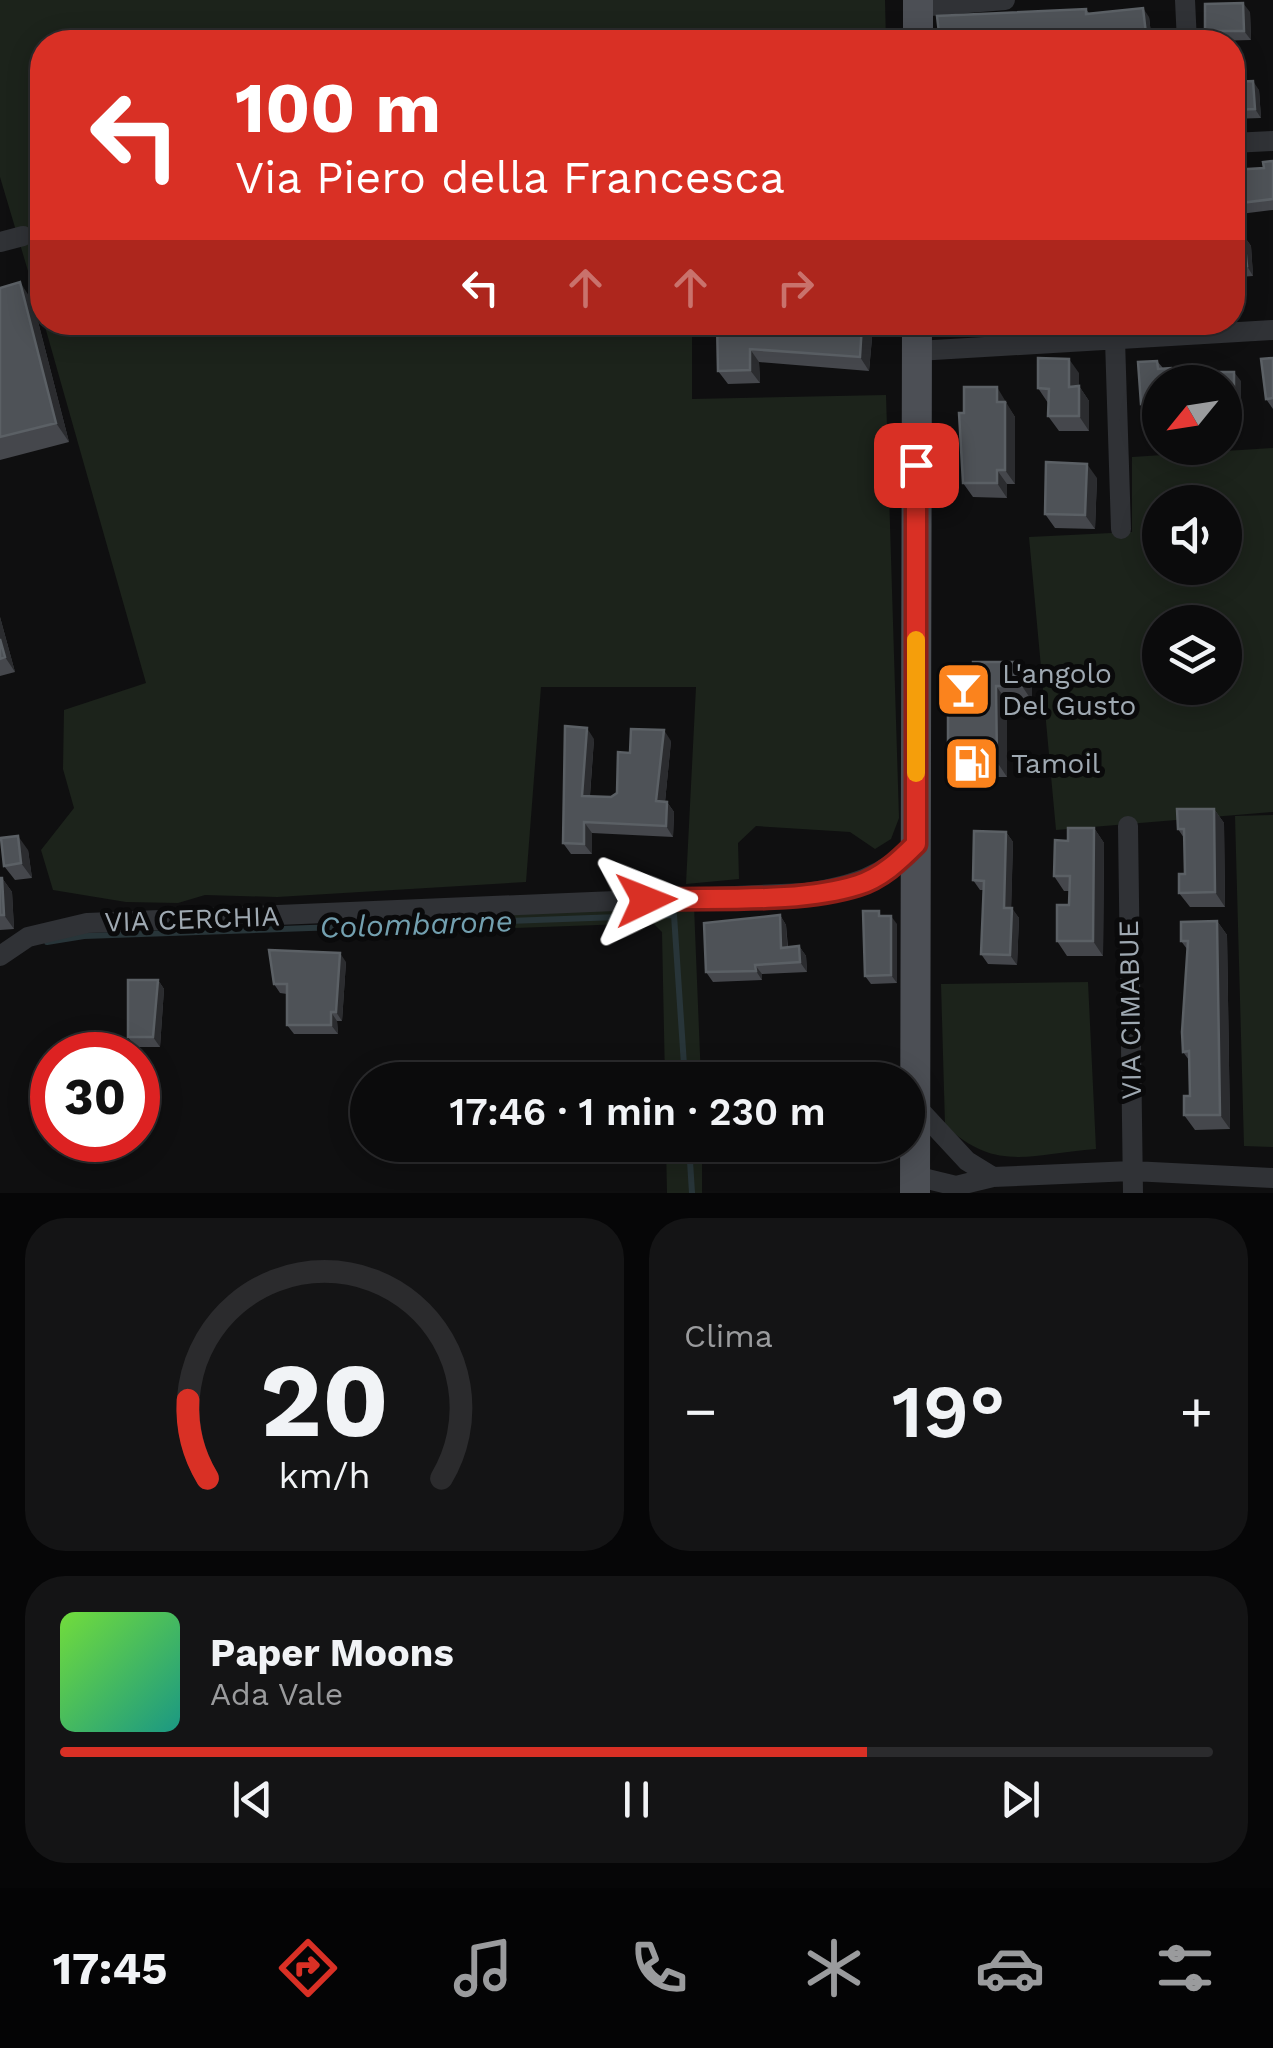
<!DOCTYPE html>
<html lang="it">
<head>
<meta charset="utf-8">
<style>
  :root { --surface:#0b0b0c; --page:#141415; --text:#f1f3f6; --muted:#9a9b9d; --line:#2b2b2d; --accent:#d93025 }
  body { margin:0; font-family:"Work Sans",sans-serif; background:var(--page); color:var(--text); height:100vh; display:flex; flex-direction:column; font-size:38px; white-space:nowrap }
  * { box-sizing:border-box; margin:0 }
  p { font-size:32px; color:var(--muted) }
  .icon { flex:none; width:55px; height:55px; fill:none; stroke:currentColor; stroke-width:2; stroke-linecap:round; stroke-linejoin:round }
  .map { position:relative; height:1193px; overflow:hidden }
  .drawer { display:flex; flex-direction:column; gap:25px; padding:25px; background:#060607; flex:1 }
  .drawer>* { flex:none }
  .banner { position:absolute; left:30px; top:30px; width:1215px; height:305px; border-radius:40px; box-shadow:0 5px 25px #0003,0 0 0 2px var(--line); background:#d93025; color:#fff; overflow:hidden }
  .needle { width:65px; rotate:240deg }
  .fabs { position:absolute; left:1142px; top:365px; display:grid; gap:20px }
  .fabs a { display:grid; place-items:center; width:100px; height:100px; border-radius:50%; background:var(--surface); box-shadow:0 5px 25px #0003,0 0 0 2px var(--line); font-size:50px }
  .speed { position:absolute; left:30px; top:1032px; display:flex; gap:20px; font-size:50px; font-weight:700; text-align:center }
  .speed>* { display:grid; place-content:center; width:130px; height:130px; border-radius:50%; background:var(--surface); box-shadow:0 5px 25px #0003,0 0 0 2px var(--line); line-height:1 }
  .speed .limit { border:15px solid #d22; background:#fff; color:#111 }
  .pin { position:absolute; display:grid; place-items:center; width:85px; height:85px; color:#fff; margin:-42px; border-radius:20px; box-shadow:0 5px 15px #0006 }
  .me { position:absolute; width:110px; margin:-55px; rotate:88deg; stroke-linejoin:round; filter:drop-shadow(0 0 8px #0008) }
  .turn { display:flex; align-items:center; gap:35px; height:210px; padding:0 40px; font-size:45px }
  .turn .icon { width:130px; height:130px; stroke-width:2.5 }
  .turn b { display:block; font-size:70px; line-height:85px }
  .lanes { display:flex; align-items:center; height:95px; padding:0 40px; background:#0003; justify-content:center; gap:50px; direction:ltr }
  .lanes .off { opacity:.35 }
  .big { font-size:75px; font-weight:600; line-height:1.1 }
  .drawer .tile { flex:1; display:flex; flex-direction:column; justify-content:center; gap:15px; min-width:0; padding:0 35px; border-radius:40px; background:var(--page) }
  .drawer .dial { align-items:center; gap:0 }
  .dial svg { height:260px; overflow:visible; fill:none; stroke:var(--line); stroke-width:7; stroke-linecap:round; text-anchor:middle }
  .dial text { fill:var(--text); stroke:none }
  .song { display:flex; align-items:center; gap:30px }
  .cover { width:120px; height:120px; border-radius:15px; background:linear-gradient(135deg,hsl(100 70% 55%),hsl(170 70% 35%)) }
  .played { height:10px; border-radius:5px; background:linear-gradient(90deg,var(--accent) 70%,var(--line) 70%) }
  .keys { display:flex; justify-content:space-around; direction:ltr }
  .heat { display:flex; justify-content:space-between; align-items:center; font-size:55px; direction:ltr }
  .drawer .tiles { flex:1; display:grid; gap:25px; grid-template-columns:1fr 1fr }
  .tile:last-child { grid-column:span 2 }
  .trip { position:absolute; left:350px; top:1062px; width:575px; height:100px; border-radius:50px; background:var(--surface); box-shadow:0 5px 25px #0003,0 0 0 2px var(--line); font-weight:600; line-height:100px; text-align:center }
  .tab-bar { display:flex; height:160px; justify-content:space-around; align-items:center; background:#040405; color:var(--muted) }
  .tab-bar .icon { width:70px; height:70px }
  .tab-bar .active { color:var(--accent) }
  .tab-bar b { font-size:45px; color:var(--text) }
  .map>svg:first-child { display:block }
</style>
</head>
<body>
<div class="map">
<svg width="1273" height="1193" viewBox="0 0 1273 1193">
  <rect width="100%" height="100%" fill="#0f0f10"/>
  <!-- green -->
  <path fill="#1c231b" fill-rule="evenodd" d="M 0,0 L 885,0 L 886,42 L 42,42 L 42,318 L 0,177 Z
    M 44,323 L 692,323 L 692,399 L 886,395 L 899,818 L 891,839 L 875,849 L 850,832 L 756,826 L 738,843 L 739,879 L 686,884 L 696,687 L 541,687 L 526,882 L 277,897 L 205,895 L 178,903 L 126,902 L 53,890 L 41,850 L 74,808 L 63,769 L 64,710 L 146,683 Z
    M 1273,448 L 1273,812 L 1056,830 L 1029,537 L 1132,532 L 1132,457 ZM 1160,502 L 1225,502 L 1225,568 L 1160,568 ZM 1160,622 L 1225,622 L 1225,688 L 1160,688 Z
    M 1273,815 L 1273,1147 L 1244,1146 L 1235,816 Z
    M 694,906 L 701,1080 L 665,1080 L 662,932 L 653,923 L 379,933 L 394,920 Z
    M 1088,982 L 1096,1149 C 1031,1154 995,1173 945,1125 L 941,984 Z
    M 666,1145 L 702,1145 L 702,1193 L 667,1193 Z"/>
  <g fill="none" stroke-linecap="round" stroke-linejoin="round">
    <!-- stream -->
    <path stroke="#283539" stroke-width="6" d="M 47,942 L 84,936 L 674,915 L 685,1080
      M 689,1145 L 692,1193"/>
    <!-- street -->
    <path stroke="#303236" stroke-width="20" d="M 1185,0 L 1187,42
      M 918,7 L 1005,0
      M 1232,143 L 1273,141
      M 0,242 L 23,236
      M 1115,340 L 1121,529
      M 917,351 L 1273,330
      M 1128,826 L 1133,1193
      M 0,956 L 28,937 L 87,923 L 806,893 C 852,886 882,877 916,844
      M 915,1105 L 967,1161 L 993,1177
      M 915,1176 L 956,1186 L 993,1177 L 1132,1171 L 1273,1178"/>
    <!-- primary -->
    <path stroke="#4c4f55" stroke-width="30" d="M 918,42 L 918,0
      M 915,1193 L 917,322"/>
  </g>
  <!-- wall -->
  <path fill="#45474c" d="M 1086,9 L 1089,13 L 1149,17 L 1152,42 L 940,42 Z
    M 1250,12 L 1251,40 L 1212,41 L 1205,31 Z
    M 1232,82 L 1259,90 L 1261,118 L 1232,119 Z
    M 1273,161 L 1273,210 L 1232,215 L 1232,170 L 1264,168 Z
    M 1244,236 L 1251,246 L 1253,276 L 1239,277 L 1239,299 L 1232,299 L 1232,237 Z
    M 0,288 L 33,302 L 69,442 L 0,460 Z
    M 717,322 L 862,324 L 872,338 L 869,371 L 759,362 L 760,383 L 728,384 L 718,371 Z
    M 1273,358 L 1273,409 L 1266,399 Z
    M 1157,361 L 1163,368 L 1178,378 L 1160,382 L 1160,411 L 1148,414 L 1141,404 Z
    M 1079,373 L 1079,386 L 1089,401 L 1089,431 L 1059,431 L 1048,416 L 1048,403 L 1038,388 Z
    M 1241,381 L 1241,409 L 1225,409 L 1225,382 Z
    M 1007,402 L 1007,405 L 1015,417 L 1015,484 L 1007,484 L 1007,498 L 973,497 L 963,483 L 964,413 Z
    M 1097,478 L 1095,529 L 1055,528 L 1045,514 Z
    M 0,617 L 15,672 L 0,676 Z
    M 1022,662 L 1032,676 L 1032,701 L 1007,701 L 1007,777 L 959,777 L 948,762 L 973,710 Z
    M 594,739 L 590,796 L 611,797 L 617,793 L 630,753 L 671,741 L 665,802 L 667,802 L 674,812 L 673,837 L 592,833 L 592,854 L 571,854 L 563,843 Z
    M 1214,809 L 1224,823 L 1225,907 L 1190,907 L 1179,893 L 1185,874 L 1184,838 L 1178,829 Z
    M 1094,828 L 1104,843 L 1103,956 L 1067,956 L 1057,941 L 1069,905 L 1069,891 L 1064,891 L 1054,876 L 1068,841 Z
    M 1006,832 L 1013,842 L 1011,908 L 1019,918 L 1017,965 L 988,964 L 981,954 L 983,890 L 980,890 L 973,880 Z
    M 28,850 L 32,878 L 15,880 L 4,866 Z
    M 0,878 L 2,878 L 12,892 L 14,929 L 0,930 Z
    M 780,915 L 786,925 L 788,947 L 799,946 L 806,956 L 807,972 L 762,974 L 762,980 L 713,982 L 706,972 Z
    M 1217,921 L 1227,935 L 1230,1129 L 1195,1130 L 1184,1115 L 1190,1096 L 1189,1060 L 1183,1052 L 1187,949 L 1181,941 Z
    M 897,924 L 897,983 L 871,984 L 865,976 Z
    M 346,962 L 342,1021 L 337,1021 L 338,1034 L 294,1034 L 287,1025 L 287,994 L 280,993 L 274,984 Z
    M 158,980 L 164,989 L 160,1047 L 135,1047 L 128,1037 Z"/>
  <!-- shaded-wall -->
  <path fill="#2b2c2f" d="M 1243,3 L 1250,12 L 1251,40 L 1244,31 Z
    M 1143,8 L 1149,17 L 1152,42 L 1146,34 Z
    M 1253,81 L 1259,90 L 1261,118 L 1255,109 Z
    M 1244,236 L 1251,246 L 1253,276 L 1247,266 Z
    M 1232,267 L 1239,277 L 1239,299 L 1232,289 Z
    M 20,282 L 33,302 L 69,442 L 56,423 Z
    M 862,324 L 872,338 L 869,371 L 860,357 Z
    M 750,349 L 759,362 L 760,383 L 750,370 Z
    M 1069,359 L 1079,373 L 1079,401 L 1069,387 Z
    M 1171,368 L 1178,378 L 1178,382 L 1172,382 Z
    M 1234,372 L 1241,381 L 1241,409 L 1234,399 Z
    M 1079,386 L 1089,401 L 1089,431 L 1079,416 Z
    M 997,387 L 1015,417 L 1015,484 L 1005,470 L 997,402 Z
    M 1087,464 L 1097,478 L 1095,529 L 1085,515 Z
    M 997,470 L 1007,484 L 1007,498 L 997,483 Z
    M 0,617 L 15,672 L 5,657 L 0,639 Z
    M 1022,662 L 1032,676 L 1032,701 L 1022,686 Z
    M 996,686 L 1007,701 L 1007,777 L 997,762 Z
    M 587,728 L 594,739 L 589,807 L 582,796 Z
    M 664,730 L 671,741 L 664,812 L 656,801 Z
    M 667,802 L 674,812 L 673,837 L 666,826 Z
    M 1214,809 L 1224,823 L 1225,907 L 1215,892 Z
    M 584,822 L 592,833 L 592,854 L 584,844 Z
    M 1094,828 L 1104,843 L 1103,956 L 1093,941 Z
    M 1006,832 L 1013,842 L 1011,918 L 1004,908 Z
    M 18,836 L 28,850 L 32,878 L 21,863 Z
    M 2,878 L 12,892 L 14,929 L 4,915 Z
    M 1012,908 L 1019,918 L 1017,965 L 1010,955 Z
    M 780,915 L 786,925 L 788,957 L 781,948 Z
    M 891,916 L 897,924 L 897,983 L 891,975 Z
    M 1217,921 L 1227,935 L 1230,1129 L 1220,1115 Z
    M 799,946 L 806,956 L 807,972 L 800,962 Z
    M 340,953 L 346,962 L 342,1021 L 336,1012 Z
    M 755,965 L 762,974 L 762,980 L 756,971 Z
    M 158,980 L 164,989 L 160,1047 L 153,1037 Z
    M 331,1012 L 337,1021 L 338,1034 L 331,1025 Z"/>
  <!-- building -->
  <path fill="#4e5257" stroke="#5b6065" stroke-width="2.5" d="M 1243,3 L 1244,31 L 1205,31 L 1205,4 Z
    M 1143,8 L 1146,34 L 1100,39 L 1100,42 L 940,42 L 937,16 L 1086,9 L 1086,14 Z
    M 1253,81 L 1255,109 L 1232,110 L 1232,82 Z
    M 1273,161 L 1273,199 L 1232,204 L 1232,170 L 1264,168 L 1263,162 Z
    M 1244,236 L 1247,266 L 1232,267 L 1232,237 Z
    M 20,282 L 56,423 L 0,437 L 0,288 Z
    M 717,322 L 842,322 L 862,324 L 860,357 L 750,349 L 750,370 L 718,371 Z
    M 1038,358 L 1069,359 L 1069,387 L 1079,386 L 1079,416 L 1048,416 L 1049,389 L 1038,388 Z
    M 1273,358 L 1273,398 L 1266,399 L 1261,359 Z
    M 1157,361 L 1158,369 L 1171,368 L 1172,382 L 1160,382 L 1160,400 L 1141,404 L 1138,362 Z
    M 1200,372 L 1234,372 L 1234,399 L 1225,400 L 1225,382 L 1201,382 Z
    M 964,387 L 997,387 L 997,402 L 1005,402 L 1005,470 L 997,470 L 997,483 L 963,483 L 959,413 L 964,413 Z
    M 1046,462 L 1087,464 L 1085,515 L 1045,514 Z
    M 0,639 L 5,657 L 0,659 Z
    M 973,662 L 1022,662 L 1022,686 L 996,686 L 997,762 L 948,762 L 948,710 L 973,710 Z
    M 565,726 L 587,728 L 582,796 L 611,797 L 617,793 L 618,752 L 630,753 L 631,729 L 664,730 L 656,801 L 667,802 L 666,826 L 584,822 L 584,844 L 563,843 Z
    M 1177,809 L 1214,809 L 1215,892 L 1179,893 L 1179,874 L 1185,874 L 1184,829 L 1178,829 Z
    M 1068,828 L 1094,828 L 1093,941 L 1057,941 L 1057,905 L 1069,905 L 1070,876 L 1054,876 L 1055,840 L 1068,841 Z
    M 974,831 L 1006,832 L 1004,908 L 1012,908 L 1010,955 L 981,954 L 984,881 L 973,880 Z
    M 18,836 L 21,863 L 4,866 L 1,838 Z
    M 0,878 L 2,878 L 4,915 L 0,915 Z
    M 863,911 L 879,911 L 879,916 L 891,916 L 891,975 L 865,976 Z
    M 780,915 L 781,948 L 799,946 L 800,962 L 755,965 L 756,971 L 706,972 L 704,923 Z
    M 1217,921 L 1220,1115 L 1184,1115 L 1184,1096 L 1190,1096 L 1189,1051 L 1183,1052 L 1182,1032 L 1188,941 L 1181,941 L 1181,922 Z
    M 269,950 L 340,953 L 336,1012 L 331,1012 L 331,1025 L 287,1025 L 287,984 L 274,984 Z
    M 128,980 L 158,980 L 153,1037 L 128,1037 Z"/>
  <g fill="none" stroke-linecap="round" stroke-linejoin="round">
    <defs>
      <path id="route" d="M 646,900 C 710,897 798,904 858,885 C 881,878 899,861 916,844 L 916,465"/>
    </defs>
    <!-- route casing -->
    <use href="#route" stroke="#8d1f18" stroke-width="25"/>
    <!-- route -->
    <use href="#route" stroke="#d93025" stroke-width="18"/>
    <!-- slow -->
    <path stroke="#f59e0b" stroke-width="18" d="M 916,773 L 916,640"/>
  </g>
  <!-- icons -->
  <defs>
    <symbol id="bar-square" viewBox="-11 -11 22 22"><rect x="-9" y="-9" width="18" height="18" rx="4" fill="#fb831d" stroke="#0a0a0b"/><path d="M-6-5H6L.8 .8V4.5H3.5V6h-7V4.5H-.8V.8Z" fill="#fff"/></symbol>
    <symbol id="fuel-square" viewBox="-11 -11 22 22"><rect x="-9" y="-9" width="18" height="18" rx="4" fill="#fb831d" stroke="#0a0a0b"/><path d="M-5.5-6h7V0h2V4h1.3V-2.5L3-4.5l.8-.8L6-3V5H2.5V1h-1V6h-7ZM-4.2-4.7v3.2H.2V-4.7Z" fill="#fff"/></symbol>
  </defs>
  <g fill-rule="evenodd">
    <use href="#bar-square" x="932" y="658" width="63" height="63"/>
    <use href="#fuel-square" x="940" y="732" width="63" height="63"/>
  </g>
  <g text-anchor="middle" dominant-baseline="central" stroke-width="10" stroke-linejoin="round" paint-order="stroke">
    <!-- poi labels -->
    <g font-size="28" fill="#9fa9b2" stroke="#0a0a0b" text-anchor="start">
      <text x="1002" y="673">L'angolo<tspan x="1002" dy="32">Del Gusto</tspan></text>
      <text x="1011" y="763">Tamoil</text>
    </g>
    <!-- street labels -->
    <g font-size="28" fill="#9fa9b2" stroke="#0a0a0b">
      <text transform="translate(192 919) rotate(-2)">VIA CERCHIA</text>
      <text transform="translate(1130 1010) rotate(-91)">VIA CIMABUE</text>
    </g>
    <!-- water labels -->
    <g font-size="30" font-style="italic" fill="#73a0b0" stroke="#0a0a0b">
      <text transform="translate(416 924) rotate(-2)">Colombarone</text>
    </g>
  </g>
</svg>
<div class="fabs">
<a><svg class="needle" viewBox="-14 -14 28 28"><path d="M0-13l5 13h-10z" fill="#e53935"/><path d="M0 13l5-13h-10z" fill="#9a9b9d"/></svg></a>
<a><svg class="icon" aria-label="sound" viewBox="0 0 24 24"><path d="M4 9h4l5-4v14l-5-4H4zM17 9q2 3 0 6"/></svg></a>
<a><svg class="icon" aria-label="layers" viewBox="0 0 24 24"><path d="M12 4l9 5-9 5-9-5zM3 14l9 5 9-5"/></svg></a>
</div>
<div class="speed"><div class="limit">30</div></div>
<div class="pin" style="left:916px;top:465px;background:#d93025"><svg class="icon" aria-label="arrive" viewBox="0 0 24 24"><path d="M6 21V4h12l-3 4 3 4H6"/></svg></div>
<svg class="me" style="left:646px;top:900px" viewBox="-20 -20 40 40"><path d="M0-17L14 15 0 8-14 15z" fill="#d93025" stroke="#fff" stroke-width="4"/></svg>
<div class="trip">17:46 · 1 min · 230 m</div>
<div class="banner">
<div class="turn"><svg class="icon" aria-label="left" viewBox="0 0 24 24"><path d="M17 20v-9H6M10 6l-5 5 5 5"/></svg><div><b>100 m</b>Via Piero della Francesca</div></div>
<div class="lanes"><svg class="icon" aria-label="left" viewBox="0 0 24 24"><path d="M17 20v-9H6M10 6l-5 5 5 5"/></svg><svg class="icon off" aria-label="ahead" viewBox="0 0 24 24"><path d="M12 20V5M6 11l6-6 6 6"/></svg><svg class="icon off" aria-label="ahead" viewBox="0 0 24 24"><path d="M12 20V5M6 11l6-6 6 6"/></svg><svg class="icon off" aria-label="right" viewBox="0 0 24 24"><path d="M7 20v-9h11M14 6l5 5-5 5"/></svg></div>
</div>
</div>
<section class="drawer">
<div class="tiles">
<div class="tile dial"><svg viewBox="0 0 100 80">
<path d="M14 69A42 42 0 1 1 86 69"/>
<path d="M14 69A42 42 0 0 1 8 45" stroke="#d93025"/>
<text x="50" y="56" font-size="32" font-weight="700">20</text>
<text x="50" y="72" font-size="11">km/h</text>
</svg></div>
<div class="tile"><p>Clima</p>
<div class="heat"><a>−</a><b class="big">19°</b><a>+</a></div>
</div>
<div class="tile">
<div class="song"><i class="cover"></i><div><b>Paper Moons</b><p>Ada Vale</p></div></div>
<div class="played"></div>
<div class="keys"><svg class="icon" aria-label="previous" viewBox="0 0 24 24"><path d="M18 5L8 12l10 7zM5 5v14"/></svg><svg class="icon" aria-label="pause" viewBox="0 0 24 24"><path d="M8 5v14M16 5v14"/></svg><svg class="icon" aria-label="next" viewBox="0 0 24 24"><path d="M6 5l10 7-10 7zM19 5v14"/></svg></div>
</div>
</div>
</section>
<nav class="tab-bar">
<b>17:45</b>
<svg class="icon active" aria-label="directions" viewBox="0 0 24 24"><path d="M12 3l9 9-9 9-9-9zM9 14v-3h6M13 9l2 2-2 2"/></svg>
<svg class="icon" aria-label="music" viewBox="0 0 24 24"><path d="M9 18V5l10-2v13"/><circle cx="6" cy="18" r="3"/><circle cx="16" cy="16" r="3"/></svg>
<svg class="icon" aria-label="phone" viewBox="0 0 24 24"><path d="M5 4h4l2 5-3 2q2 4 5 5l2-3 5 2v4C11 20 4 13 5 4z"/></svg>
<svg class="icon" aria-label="climate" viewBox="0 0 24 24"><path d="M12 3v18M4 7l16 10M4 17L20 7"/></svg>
<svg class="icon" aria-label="car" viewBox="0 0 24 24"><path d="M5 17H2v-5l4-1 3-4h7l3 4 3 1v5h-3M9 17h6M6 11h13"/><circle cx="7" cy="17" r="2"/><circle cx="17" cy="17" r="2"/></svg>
<svg class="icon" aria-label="filters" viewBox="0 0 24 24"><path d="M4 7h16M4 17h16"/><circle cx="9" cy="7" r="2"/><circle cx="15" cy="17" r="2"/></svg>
</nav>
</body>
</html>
